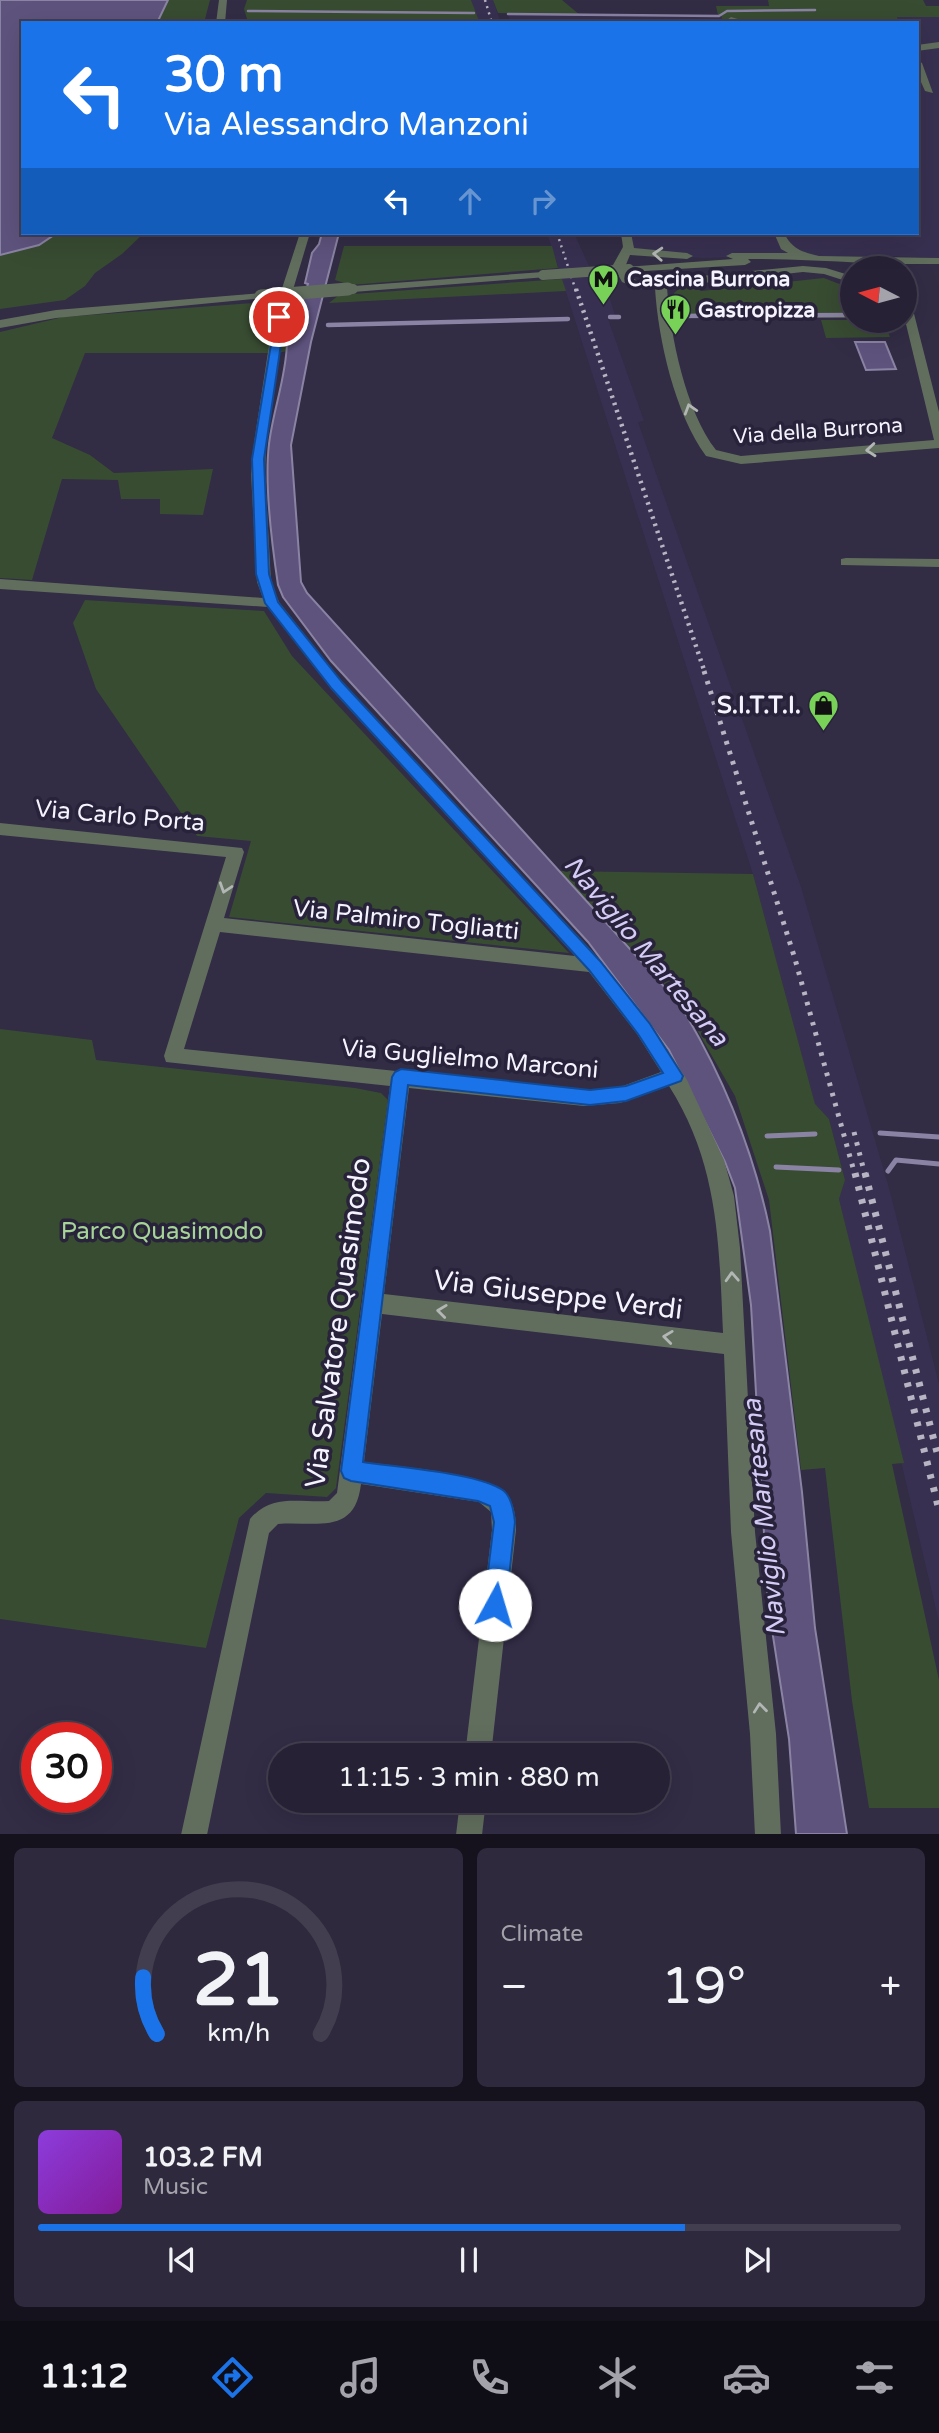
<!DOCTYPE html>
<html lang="en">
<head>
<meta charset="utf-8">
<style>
  :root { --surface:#262134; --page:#2e293c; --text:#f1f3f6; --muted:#a4a3ac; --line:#423e4f; --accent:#1a73e8 }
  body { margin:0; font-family:"Varela Round",sans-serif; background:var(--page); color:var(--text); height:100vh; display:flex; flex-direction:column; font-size:26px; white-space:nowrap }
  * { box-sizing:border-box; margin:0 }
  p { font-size:23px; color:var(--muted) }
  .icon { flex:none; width:38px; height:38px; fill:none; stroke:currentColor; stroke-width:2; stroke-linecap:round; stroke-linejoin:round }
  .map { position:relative; height:1834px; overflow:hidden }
  .panel { display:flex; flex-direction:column; gap:14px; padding:14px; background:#15121d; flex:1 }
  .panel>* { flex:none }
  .guide { position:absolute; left:21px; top:21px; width:898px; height:214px; border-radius:0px; box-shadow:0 7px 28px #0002,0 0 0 2px var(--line); background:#1a73e8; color:#fff; overflow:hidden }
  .needle { width:46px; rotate:276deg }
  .controls { position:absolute; left:840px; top:256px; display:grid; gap:14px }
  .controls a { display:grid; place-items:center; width:77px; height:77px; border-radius:50%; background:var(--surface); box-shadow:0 7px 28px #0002,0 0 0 2px var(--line); font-size:35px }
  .speed { position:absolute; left:21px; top:1722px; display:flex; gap:14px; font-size:35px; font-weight:700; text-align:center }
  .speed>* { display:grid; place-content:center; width:91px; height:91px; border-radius:50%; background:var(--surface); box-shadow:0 7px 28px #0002,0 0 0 2px var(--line); line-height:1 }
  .speed .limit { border:10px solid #d22; background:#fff; color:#111 }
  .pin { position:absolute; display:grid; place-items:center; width:60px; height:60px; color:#fff; margin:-30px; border:4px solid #fff; border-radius:50%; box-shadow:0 2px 7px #0007 }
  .me { position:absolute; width:77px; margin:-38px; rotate:6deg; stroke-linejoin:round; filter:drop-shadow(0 0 5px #0008) }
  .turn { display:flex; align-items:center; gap:24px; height:147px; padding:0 28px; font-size:32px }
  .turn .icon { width:91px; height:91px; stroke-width:2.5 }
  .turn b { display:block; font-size:49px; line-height:60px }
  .lanes { display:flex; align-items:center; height:66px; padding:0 28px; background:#0003; justify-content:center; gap:35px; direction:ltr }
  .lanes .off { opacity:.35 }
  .big { font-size:52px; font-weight:600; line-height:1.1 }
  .panel .tile { flex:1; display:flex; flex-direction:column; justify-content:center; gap:10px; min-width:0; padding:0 24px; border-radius:10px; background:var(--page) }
  .panel .dial { align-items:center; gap:0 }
  .dial svg { height:182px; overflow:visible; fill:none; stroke:var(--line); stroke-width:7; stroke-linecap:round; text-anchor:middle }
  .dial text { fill:var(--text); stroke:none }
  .song { display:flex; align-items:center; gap:21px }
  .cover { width:84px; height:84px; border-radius:10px; background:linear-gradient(135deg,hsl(270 70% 55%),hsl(290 70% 35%)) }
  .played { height:7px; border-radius:4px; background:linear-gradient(90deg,var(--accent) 75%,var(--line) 75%) }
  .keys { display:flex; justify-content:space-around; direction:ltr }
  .heat { display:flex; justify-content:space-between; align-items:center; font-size:38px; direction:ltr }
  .panel .tiles { flex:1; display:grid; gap:14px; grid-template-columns:1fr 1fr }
  .tile:last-child { grid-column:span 2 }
  .trip { position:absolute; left:268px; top:1743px; width:402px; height:70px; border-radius:35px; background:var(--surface); box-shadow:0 7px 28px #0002,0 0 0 2px var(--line); font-weight:600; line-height:70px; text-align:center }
  .tab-bar { display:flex; height:112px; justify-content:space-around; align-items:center; background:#0f0d15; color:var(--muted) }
  .tab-bar .icon { width:49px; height:49px }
  .tab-bar .on { color:var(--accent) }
  .tab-bar b { font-size:32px; color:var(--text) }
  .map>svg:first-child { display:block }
</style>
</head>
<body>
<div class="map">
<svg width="939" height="1835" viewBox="0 0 939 1835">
  <rect width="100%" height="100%" fill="#322c45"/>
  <!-- built -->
  <path fill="#383050" d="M 471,0 L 493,0 L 501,23 L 479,23 Z
    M 508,15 L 721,15 L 722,19 L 752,19 L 753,23 L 511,23 Z
    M 897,17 L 939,17 L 939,258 L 889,256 L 853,260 L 788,256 L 702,258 L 621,253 L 623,244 L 620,233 L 917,233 L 917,23 L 899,23 Z
    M 547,233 L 574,233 L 589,266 L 598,297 L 609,296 L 615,315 L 607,316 L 644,421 L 638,422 L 801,887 L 889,1188 L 939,1384 L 939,1622 L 839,1199 L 845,1180 L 829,1119 L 815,1105 L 753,874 Z"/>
  <!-- green -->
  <path fill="#384c32" d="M 168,0 L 210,0 L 204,23 L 157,23 Z
    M 247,0 L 471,0 L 479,21 L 247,19 L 244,9 Z
    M 493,0 L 562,0 L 580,15 L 498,13 Z
    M 768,0 L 923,0 L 926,6 L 939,6 L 939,17 L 897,17 L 899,23 L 753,23 L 752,19 L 722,19 L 721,15 L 718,15 L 716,6 L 769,6 Z
    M 57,233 L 144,233 L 122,254 L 95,273 L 85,286 L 65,300 L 0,309 L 0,255 L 39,245 Z
    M 344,246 L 552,246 L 558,268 L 350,285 L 335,280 Z
    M 824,278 L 852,289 L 852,318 L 674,318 L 674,293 L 680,288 L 691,285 L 701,291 Z
    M 562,279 L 566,291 L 329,303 L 339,295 Z
    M 253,303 L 253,322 L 294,323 L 287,351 L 278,353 L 85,353 L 52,438 L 90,455 L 114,473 L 213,469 L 203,515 L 160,514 L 160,499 L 121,499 L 118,480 L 62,479 L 32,580 L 0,578 L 0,332 L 63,317 Z
    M 821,320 L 883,320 L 890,337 L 826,338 Z
    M 85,600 L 264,611 L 292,656 L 569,953 L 229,917 L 251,841 L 197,836 L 96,689 L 73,623 Z
    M 559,871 L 753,874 L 815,1104 L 829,1119 L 845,1180 L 839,1199 L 904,1463 L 892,1464 L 939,1680 L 939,1808 L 869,1808 L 852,1701 L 825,1468 L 801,1470 L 769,1200 L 735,1096 L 681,1002 Z
    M 0,1029 L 92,1040 L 96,1060 L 355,1088 L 381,1093 L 388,1100 L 336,1488 L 327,1497 L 266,1493 L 239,1518 L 206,1648 L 0,1619 Z"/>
  <!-- water -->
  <path fill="#5e537d" stroke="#8b83a3" stroke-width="2" d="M 0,0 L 168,0 L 157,23 L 23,23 L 23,233 L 57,233 L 39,245 L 0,255 Z
    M 322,233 L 339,233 L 311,342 L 291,445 L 301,582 L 307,593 L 679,1003 C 723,1075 753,1148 770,1231 L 802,1492 L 815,1628 L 847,1834 L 796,1834 L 789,1739 L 768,1604 L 751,1305 L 735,1188 L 725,1162 L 669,1050 L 588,942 L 331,661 L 283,597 L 278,585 C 272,545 264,485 269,444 C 273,410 286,378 287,343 L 290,342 L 308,284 L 305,283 L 312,253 L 319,244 Z
    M 855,342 L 885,342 L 896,369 L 866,370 Z"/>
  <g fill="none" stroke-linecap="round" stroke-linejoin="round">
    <!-- stream-far2 -->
    <path stroke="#8b83a3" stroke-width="2.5" d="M 248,11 L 474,13
      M 508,14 L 719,16 L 727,11 L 815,10"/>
    <!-- stream-far1 -->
    <path stroke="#8b83a3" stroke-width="4.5" d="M 673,316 L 852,315
      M 610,317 L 619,317
      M 328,325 L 568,319"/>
    <!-- stream -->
    <path stroke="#8b83a3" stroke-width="5" d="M 880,1133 L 939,1137
      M 767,1136 L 815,1134
      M 776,1167 L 839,1170
      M 888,1171 L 896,1160 L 939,1164"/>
    <!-- minor -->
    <path fill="#616e5d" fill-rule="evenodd" d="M 219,0 L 227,0 L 225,23 L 216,23 Z
      M 731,17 L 744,21 L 745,23 L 723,23 Z
      M 939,42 L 939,48 L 917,51 L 917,45 Z
      M 917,60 L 922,63 L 933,93 L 925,91 L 917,73 Z
      M 300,233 L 310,233 L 286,313 L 266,443 L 265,474 L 271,582 L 279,602 L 342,682 L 600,960 L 651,1024 L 687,1080 L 724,1160 L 734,1196 L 740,1248 L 755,1532 L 776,1734 L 781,1835 L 755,1835 L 750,1734 L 731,1532 L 724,1354 L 382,1314 L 364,1462 C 394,1466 481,1473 502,1490 C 514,1499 516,1516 516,1530 L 491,1755 L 465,1755 L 492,1530 L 491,1512 L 479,1502 L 361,1484 C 355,1536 316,1521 278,1524 L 269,1533 L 207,1835 L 181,1835 L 250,1519 C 272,1493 299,1503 329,1501 L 337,1493 L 390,1086 L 166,1062 L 164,1056 L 226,857 L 0,835 L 0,823 L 242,848 L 244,852 L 224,918 L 575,956 L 332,690 L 268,607 L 0,589 L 0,579 L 263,598 L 257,582 L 251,474 L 254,443 L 274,313 ZM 220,932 L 589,972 L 637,1034 L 661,1072 L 620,1087 L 584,1090 L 408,1072 L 401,1069 L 396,1071 L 184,1049 ZM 669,1086 C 719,1165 719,1244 723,1333 L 384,1294 L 409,1088 L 584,1106 L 620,1103 Z
      M 621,233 L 631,233 L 634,248 L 687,253 L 693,256 L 687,259 L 630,255 L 625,267 L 733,259 L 726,256 L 732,253 L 788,253 L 781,249 L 774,233 L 784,233 C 792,249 802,252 819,256 L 939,258 L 939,264 L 892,264 L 896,268 C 885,268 875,264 864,263 C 825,261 788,259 748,259 L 751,262 L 745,265 L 628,272 L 631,278 L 641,282 L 803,266 L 826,268 L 852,276 L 852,283 L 824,274 L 803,272 L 667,287 C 670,335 686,412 716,450 L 741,456 L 934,440 L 905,320 L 905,293 L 909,294 L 939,412 L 939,448 L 741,464 L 706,456 C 675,414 658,339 655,288 L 639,289 L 622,282 L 613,265 L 623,247 Z
      M 543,272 L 547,273 L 547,277 L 353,292 L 347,289 L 353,286 Z
      M 261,293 L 267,296 L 265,298 L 56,318 L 0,328 L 0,320 L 56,310 Z
      M 846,558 L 939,559 L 939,567 L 841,565 L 841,559 Z
      M 460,1801 L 486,1801 L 482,1835 L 456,1835 Z"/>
    <!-- rail-far3 -->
    <path stroke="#b7b4c3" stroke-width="2.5" stroke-dasharray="2 4.5" stroke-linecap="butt" d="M 485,0 L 492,23
      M 557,233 L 576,291"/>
    <!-- rail-far2 -->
    <path stroke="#b7b4c3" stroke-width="4.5" stroke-dasharray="2.5 5" stroke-linecap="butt" d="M 576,289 L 705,673"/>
    <!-- rail-far1 -->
    <path stroke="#b7b4c3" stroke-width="5" stroke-dasharray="3.5 7" stroke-linecap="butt" d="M 704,671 L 795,959 L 855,1175
      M 854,1132 L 865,1175"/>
    <!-- rail -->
    <path stroke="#b7b4c3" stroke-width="7" stroke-dasharray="4.5 9" stroke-linecap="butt" d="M 855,1173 L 939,1510
      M 865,1173 L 939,1460"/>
    <!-- minor-bridge-far1 -->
    <path stroke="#616e5d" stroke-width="10" d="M 543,275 L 629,269
      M 325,291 L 353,289"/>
    <!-- minor-bridge -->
    <path stroke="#616e5d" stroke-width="13" d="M 261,296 L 348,289"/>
  </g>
  <!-- one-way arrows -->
  <defs><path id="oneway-chevron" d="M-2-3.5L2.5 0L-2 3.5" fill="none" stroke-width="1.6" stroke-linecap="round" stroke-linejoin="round" transform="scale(1.75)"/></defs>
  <g stroke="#b2b7b5">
    <use href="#oneway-chevron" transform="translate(658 254) rotate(-177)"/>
    <use href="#oneway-chevron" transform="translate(690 409) rotate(-107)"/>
    <use href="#oneway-chevron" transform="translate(871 450) rotate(175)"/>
    <use href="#oneway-chevron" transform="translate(225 888) rotate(108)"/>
    <use href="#oneway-chevron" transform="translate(732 1277) rotate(-93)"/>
    <use href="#oneway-chevron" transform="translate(442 1311) rotate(-173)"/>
    <use href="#oneway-chevron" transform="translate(668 1337) rotate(-173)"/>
    <use href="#oneway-chevron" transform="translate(760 1708) rotate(-96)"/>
  </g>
  <!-- route -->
  <path fill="#1a73e8" stroke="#114b97" stroke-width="2" d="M 276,314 L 285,317 L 264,459 L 269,574 L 278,602 L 342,682 L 600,961 L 650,1024 L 683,1076 L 681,1081 L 626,1101 L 590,1105 L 408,1085 L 363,1462 C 395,1467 481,1473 504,1491 C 512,1498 514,1512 515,1522 L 506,1605 L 503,1613 L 495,1616 L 488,1613 L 484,1605 L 494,1522 L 490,1506 L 478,1501 L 351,1481 L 344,1478 L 341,1471 L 392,1077 L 395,1072 L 401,1069 L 590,1090 L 626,1086 L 663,1073 L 638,1034 L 589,970 L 332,689 L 265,603 L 256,574 L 252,459 Z"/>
  <!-- icons -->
  <defs>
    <symbol id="metro-pin" viewBox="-11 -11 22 30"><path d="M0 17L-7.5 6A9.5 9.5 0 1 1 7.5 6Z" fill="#78d258" stroke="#28223b"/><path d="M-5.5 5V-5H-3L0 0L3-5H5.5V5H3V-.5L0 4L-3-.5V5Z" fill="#111"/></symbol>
    <symbol id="restaurant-pin" viewBox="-11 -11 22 30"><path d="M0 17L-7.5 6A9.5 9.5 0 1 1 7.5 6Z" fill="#78d258" stroke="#28223b"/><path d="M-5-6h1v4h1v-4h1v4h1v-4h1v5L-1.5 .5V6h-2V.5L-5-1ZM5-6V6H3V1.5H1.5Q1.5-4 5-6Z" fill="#111"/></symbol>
    <symbol id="shop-pin" viewBox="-11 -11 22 30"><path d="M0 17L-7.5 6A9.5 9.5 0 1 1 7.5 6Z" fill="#78d258" stroke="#28223b"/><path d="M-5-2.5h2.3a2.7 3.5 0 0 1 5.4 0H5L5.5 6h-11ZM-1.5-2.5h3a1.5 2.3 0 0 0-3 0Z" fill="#111"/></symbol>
  </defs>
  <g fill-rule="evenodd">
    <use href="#metro-pin" x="586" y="262" width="35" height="47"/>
    <use href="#restaurant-pin" x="658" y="292" width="35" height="47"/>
    <use href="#shop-pin" x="806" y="688" width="35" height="47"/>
  </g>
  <g text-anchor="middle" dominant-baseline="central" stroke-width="7" stroke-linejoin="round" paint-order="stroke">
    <!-- far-poi labels -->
    <g font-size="21" font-weight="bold" fill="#f5f3fd" stroke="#28223b" text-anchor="start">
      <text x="627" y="279">Cascina Burrona</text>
      <text x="698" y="310">Gastropizza</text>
    </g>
    <!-- far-street labels -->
    <g font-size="21" fill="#f5f3fd" stroke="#28223b">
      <text transform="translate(818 431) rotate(-4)">Via della Burrona</text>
    </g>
    <!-- poi labels -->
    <g font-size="24" font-weight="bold" fill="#f5f3fd" stroke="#28223b" text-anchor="end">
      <text x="801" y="705">S.I.T.T.I.</text>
    </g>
    <!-- street labels -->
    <g font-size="24" fill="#f5f3fd" stroke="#28223b">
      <text transform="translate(120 816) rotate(5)">Via Carlo Porta</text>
      <text transform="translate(406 920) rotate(6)">Via Palmiro Togliatti</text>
      <text transform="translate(470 1059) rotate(5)">Via Guglielmo Marconi</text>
    </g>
    <!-- park labels -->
    <g font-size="24" fill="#a5d496" stroke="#28223b">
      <text x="162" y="1231">Parco Quasimodo</text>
    </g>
    <!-- water labels -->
    <g font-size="26" font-style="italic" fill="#d5ccf5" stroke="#28223b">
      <text transform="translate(646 951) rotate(50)">Naviglio Martesana</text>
      <text transform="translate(764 1518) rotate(-96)">Naviglio Martesana</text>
    </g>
    <!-- near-street labels -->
    <g font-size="28" fill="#f5f3fd" stroke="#28223b">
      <text transform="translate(558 1295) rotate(7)">Via Giuseppe Verdi</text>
      <text transform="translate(338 1323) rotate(-82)">Via Salvatore Quasimodo</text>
    </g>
  </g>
</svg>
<div class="controls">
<a><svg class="needle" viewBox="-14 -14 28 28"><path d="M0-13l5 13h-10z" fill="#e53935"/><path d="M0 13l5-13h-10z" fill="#a4a3ac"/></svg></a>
</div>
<div class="speed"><div class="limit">30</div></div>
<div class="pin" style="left:279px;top:317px;background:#d93025"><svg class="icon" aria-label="arrive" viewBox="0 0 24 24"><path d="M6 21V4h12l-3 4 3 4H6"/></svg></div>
<svg class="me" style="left:495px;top:1605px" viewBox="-20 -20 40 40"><circle r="19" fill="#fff"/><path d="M0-13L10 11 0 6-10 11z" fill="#1a73e8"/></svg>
<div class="trip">11:15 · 3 min · 880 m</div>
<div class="guide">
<div class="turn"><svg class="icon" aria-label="left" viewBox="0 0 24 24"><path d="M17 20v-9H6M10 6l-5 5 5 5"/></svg><div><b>30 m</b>Via Alessandro Manzoni</div></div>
<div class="lanes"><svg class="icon" aria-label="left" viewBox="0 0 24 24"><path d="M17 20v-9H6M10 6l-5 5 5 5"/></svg><svg class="icon off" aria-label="ahead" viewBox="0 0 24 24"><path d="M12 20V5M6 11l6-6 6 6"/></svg><svg class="icon off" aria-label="right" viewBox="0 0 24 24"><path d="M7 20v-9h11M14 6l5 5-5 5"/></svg></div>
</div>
</div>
<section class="panel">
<div class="tiles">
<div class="tile dial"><svg viewBox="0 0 100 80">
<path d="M14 69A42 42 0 1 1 86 69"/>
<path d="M14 69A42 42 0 0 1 8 44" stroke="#1a73e8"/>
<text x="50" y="56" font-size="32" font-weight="700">21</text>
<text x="50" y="72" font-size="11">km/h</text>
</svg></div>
<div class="tile"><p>Climate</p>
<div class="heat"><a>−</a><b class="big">19°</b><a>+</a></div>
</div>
<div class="tile">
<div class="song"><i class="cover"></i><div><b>103.2 FM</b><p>Music</p></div></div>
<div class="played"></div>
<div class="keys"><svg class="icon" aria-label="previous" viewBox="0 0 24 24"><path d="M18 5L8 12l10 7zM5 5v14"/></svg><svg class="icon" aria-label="pause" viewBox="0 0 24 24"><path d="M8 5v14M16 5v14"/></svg><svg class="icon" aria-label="next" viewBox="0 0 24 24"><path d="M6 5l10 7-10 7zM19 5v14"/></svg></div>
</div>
</div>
</section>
<nav class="tab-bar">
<b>11:12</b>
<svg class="icon on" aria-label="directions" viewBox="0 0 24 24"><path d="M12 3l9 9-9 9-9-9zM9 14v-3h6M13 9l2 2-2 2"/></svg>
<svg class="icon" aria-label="music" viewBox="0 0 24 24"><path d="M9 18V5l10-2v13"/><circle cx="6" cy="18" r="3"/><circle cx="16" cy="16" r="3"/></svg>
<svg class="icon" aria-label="phone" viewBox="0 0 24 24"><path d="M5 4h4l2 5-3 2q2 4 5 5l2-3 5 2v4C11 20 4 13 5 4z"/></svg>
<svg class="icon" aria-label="climate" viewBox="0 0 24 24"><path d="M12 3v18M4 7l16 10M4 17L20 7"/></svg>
<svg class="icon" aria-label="car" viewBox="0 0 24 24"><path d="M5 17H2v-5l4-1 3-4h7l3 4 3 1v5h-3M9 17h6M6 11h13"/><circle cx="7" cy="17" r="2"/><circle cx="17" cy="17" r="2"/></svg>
<svg class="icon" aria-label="filters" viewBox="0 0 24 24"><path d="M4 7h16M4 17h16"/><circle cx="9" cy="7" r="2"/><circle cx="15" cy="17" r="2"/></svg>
</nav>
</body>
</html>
